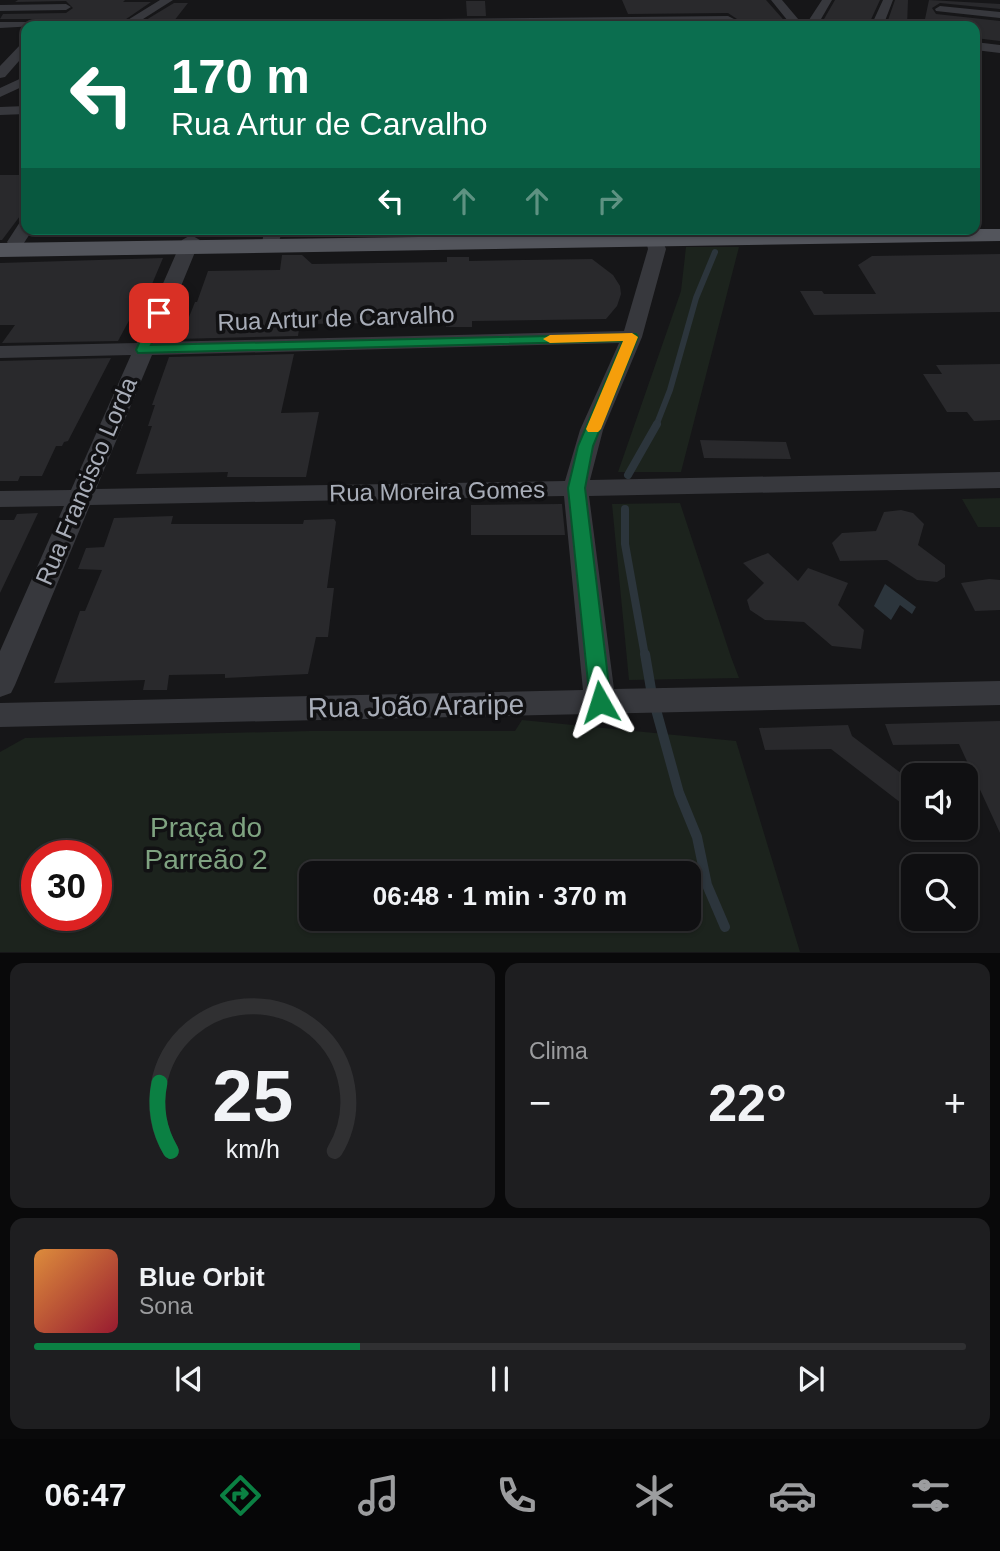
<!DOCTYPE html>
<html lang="pt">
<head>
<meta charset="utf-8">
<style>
  :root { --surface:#101012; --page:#1e1e20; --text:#f1f3f6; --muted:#9c9d9f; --line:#303032; --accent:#0b8043 }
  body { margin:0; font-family:Helvetica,sans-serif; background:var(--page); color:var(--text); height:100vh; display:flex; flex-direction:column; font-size:26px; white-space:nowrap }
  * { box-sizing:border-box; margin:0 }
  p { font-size:23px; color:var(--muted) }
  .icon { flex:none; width:38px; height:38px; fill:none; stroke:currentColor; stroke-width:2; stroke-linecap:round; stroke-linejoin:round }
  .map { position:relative; height:953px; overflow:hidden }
  .panel { display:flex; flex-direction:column; gap:10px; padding:10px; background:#09090a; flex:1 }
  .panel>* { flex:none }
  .banner { position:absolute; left:21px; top:21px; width:959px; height:214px; border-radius:14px; box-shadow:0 2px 5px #0004,0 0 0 2px var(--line); background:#0b6e4f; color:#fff; overflow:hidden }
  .buttons { position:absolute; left:901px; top:763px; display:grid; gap:14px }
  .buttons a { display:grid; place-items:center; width:77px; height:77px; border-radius:14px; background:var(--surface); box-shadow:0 2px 5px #0004,0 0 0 2px var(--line); font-size:35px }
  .speed { position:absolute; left:21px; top:840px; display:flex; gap:14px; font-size:35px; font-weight:700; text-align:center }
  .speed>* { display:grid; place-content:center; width:91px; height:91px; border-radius:50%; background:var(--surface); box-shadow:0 2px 5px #0004,0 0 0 2px var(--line); line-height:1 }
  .speed .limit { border:10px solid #d22; background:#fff; color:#111 }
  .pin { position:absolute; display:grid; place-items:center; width:60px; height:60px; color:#fff; margin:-30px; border-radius:14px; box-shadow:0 4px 10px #0006 }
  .me { position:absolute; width:77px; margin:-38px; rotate:354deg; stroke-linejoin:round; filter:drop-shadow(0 0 5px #0008) }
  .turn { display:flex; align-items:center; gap:24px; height:147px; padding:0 35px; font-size:32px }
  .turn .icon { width:91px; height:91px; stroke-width:2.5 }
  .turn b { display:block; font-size:49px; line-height:60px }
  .lanes { display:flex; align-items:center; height:66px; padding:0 35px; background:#0003; justify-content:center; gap:35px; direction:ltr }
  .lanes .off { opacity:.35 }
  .big { font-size:52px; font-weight:600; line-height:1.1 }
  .panel .tile { flex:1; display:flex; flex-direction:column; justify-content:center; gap:10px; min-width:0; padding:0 24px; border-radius:14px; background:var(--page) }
  .panel .dial { align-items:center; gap:0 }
  .dial svg { height:182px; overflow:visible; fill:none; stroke:var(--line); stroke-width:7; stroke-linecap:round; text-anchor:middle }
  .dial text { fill:var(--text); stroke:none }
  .song { display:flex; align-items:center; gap:21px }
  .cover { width:84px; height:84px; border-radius:10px; background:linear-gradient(135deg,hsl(30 70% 55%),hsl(350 70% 35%)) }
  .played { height:7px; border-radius:4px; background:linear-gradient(90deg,var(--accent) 35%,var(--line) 35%) }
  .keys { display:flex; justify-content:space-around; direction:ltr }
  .heat { display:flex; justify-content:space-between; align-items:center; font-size:38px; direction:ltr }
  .panel .tiles { flex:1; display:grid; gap:10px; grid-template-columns:1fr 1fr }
  .tile:last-child { grid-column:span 2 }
  .trip { position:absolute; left:299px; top:861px; width:402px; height:70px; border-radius:14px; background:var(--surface); box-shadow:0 2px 5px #0004,0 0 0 2px var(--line); font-weight:600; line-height:70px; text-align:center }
  .tabs { display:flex; height:112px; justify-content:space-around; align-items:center; background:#060607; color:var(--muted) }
  .tabs .icon { width:49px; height:49px }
  .tabs .selected { color:var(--accent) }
  .tabs b { font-size:32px; color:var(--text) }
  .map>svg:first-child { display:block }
</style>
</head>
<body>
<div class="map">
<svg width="1000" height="953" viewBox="0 0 1000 953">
  <rect width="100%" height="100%" fill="#161618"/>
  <!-- green -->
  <path fill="#1c231d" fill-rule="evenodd" d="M 686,247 L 739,247 L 681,472 L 618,472 L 681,291 Z
    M 1000,498 L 1000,527 L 978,527 L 962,499 Z
    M 680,503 L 731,657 L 739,678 L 629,680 L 612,504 Z
    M 522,720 L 736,741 L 800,952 L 0,952 L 0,752 L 25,738 L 310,731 L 515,731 ZM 37,856 L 96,856 L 96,915 L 37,915 ZM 312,873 L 690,873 L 690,919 L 312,919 Z"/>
  <!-- water -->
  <path fill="#2c353c" d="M 885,584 L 916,607 L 912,614 L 900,605 L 891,620 L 874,606 Z"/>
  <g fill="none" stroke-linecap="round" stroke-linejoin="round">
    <!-- stream-far2 -->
    <path stroke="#2c353c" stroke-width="6" d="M 656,426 L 670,390 L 696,298 L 715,252"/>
    <!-- stream-far1 -->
    <path stroke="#2c353c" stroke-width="8" d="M 628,475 L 657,424
      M 625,509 L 625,544 L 645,656"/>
    <!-- stream -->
    <path stroke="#2c353c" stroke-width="10" d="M 645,654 L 652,695
      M 655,706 L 679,793 L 697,837 L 707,885 L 725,927"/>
  </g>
  <!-- building -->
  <path fill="#29292c" d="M 18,0 L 125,0 L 123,2 L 151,2 L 116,26 L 55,26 L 54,23 L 47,19 L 0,19 L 3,14 L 66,13 L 73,8 L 66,1 L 15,2 Z
    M 622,0 L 766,0 L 789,26 L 634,26 L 732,24 L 737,19 L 728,13 L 628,14 Z
    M 835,0 L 880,0 L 868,26 L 820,26 Z
    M 895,0 L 908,0 L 907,26 L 886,26 Z
    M 929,0 L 1000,4 L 1000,9 L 940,3 L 932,8 L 936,14 L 1000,21 L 1000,41 L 975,38 L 975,24 L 925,19 Z
    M 466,1 L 485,1 L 486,16 L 467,16 Z
    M 174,3 L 188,3 L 170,26 L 136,26 Z
    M 0,175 L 26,175 L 26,208 L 2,240 L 0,240 Z
    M 1000,254 L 1000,312 L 814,315 L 800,291 L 822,291 L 824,294 L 876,294 L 858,265 L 872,256 Z
    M 282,255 L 302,255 L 312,264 L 447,262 L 447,257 L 469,257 L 469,261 L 592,259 L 613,275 L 620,286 L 621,294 L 617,306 L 606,319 L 472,321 L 472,327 L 446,327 L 446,322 L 309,324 L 299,329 L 298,336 L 176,339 L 184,317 L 189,317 L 195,302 L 197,302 L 208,271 L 280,270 Z
    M 163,258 L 139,315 L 132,315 L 118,341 L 2,343 L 15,325 L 0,325 L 0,263 Z
    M 294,354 L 281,413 L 319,412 L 306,477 L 227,477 L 228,472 L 136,474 L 152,426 L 148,426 L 155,405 L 152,405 L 169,357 Z
    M 111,358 L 68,441 L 64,442 L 62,446 L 56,446 L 42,476 L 20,476 L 18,481 L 0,481 L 0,361 Z
    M 1000,364 L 1000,420 L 974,421 L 967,412 L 947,412 L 923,374 L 942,374 L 936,365 Z
    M 700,440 L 786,442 L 791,459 L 704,458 Z
    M 562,504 L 565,535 L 471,535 L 471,505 Z
    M 901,510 L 913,513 L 924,524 L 918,545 L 945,565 L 945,577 L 937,582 L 917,580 L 887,560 L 840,561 L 832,543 L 842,533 L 876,531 L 884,512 Z
    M 38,513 L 22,547 L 0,593 L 0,520 L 14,520 L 17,514 Z
    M 173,516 L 171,524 L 303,524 L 304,520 L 334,519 L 336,522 L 327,588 L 334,588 L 328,637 L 316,637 L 308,674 L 225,678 L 225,674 L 169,675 L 167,690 L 143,690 L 145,680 L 54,683 L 80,611 L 85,611 L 102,570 L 78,569 L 86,548 L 104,547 L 114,518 Z
    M 768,553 L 798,581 L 808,568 L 848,583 L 838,605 L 864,630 L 861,649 L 832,646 L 804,622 L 765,620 L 750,610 L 747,600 L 764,583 L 743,563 Z
    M 989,579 L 1000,580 L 1000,610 L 975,611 L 961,583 Z
    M 1000,721 L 1000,833 L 959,744 L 893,745 L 885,724 Z
    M 848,725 L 852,736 L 914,783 L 914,813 L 831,749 L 765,750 L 759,728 Z"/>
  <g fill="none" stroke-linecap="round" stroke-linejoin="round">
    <!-- minor -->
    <path fill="#37383d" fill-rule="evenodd" d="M 160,0 L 173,0 L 132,26 L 118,26 Z
      M 771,0 L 782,0 L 804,26 L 792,26 Z
      M 822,0 L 832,0 L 817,26 L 805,26 Z
      M 883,0 L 893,0 L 883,26 L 871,26 Z
      M 0,5 L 66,4 L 71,7 L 66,10 L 0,11 Z
      M 940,6 L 1000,12 L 1000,18 L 936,11 L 935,9 Z
      M 728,16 L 734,19 L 732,21 L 354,26 L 337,26 L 332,23 L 338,20 Z
      M 0,22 L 47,22 L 53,25 L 0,28 Z
      M 26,42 L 26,53 L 5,77 L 0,78 L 0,66 L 22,43 Z
      M 975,42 L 1000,45 L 1000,53 L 975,50 Z
      M 26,76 L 26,85 L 0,97 L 0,88 Z
      M 26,106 L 26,114 L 0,115 L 0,107 Z
      M 26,221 L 26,229 L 33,229 L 22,246 L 10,246 L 7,242 L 20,222 Z
      M 265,229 L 283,229 L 276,250 L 264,250 L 261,246 Z
      M 548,229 L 566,229 L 567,233 L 558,238 L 552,237 Z
      M 794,229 L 812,229 L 813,230 L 804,235 Z
      M 191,235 L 200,240 L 158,342 L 624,331 L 648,249 L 646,241 L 655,236 L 661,237 L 666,249 L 642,337 L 603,430 L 590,480 L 1000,472 L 1000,488 L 589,496 L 614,689 L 1000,681 L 1000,705 L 0,727 L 0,703 L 583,690 L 564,496 L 90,505 L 15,685 L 11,693 L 0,697 L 0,651 L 64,506 L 0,507 L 0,491 L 71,490 L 131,355 L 0,358 L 0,346 L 137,343 L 182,240 ZM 619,343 L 580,430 L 565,481 L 96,489 L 152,355 Z"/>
    <!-- major -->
    <path fill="#53555c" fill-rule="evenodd" d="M 975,229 L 1000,229 L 1000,241 L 0,257 L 0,243 Z"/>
  </g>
  <!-- route -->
  <path fill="#0b8043" stroke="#07532c" stroke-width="2" d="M 159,309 L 165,313 L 151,345 L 636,334 L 638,337 L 593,446 L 585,488 L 611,702 L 608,707 L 600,710 L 593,707 L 590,702 L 568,488 L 578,446 L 623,341 L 138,353 L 136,350 L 152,313 Z"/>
  <!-- slow -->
  <path fill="#f59e0b" d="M 632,333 L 638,337 L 601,429 L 598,432 L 588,432 L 586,429 L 623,341 L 550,343 L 543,339 L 550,335 Z"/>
  <g text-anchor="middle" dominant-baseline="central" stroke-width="7" stroke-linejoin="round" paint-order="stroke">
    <!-- street labels -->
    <g font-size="24" fill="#a8adb8" stroke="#111113">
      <text transform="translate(336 318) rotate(-2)">Rua Artur de Carvalho</text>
      <text transform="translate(86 481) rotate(-67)">Rua Francisco Lorda</text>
      <text transform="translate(437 491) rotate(-1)">Rua Moreira Gomes</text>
    </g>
    <!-- near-street labels -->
    <g font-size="28" fill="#a8adb8" stroke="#111113">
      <text transform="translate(416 706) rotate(-1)">Rua João Araripe</text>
    </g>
    <!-- near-park labels -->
    <g font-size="28" fill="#7fa381" stroke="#111113">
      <text x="206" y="827">Praça do<tspan x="206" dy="32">Parreão 2</tspan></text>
    </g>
  </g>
</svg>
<div class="buttons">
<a><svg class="icon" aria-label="sound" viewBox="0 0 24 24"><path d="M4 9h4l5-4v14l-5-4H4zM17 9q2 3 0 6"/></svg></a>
<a><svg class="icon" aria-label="search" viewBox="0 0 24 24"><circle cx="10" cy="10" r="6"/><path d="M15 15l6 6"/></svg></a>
</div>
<div class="speed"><div class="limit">30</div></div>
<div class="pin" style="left:159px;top:313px;background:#d93025"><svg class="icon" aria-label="arrive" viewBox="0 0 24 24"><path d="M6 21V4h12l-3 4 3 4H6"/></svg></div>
<svg class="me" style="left:600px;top:702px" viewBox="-20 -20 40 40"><path d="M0-17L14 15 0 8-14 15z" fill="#0b8043" stroke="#fff" stroke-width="4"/></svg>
<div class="trip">06:48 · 1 min · 370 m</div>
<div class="banner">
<div class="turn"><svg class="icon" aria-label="left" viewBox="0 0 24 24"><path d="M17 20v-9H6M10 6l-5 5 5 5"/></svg><div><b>170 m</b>Rua Artur de Carvalho</div></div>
<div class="lanes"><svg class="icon" aria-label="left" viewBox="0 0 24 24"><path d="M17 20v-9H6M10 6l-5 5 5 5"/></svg><svg class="icon off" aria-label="ahead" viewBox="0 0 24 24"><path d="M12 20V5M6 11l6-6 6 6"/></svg><svg class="icon off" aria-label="ahead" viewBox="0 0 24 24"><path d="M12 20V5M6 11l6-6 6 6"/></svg><svg class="icon off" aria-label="right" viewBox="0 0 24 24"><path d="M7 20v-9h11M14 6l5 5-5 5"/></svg></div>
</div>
</div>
<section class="panel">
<div class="tiles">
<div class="tile dial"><svg viewBox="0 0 100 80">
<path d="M14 69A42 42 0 1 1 86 69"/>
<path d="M14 69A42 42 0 0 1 9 39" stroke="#0b8043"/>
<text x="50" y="56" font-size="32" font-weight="700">25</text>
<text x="50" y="72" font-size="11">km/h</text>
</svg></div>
<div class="tile"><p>Clima</p>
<div class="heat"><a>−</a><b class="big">22°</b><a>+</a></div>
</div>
<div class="tile">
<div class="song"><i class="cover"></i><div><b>Blue Orbit</b><p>Sona</p></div></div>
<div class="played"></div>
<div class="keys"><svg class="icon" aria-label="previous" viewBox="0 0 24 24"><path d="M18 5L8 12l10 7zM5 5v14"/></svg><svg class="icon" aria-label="pause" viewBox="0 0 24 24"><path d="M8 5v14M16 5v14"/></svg><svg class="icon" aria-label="next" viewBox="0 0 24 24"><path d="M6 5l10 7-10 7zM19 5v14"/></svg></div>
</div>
</div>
</section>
<nav class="tabs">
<b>06:47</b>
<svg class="icon selected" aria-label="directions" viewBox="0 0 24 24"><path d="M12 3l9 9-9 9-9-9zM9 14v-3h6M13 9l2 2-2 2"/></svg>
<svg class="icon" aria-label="music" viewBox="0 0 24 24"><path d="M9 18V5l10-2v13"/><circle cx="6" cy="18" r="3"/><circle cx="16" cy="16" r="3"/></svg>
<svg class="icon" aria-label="phone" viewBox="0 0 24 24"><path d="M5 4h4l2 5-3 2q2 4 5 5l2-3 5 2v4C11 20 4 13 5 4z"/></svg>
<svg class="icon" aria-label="climate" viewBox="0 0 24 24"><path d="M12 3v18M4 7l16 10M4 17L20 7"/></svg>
<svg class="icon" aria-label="car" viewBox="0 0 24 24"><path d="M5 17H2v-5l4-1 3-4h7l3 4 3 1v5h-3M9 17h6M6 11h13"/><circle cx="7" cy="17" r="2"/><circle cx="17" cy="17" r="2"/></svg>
<svg class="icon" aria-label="filters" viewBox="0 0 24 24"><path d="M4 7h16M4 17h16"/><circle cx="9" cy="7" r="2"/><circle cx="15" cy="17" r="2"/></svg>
</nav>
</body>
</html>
